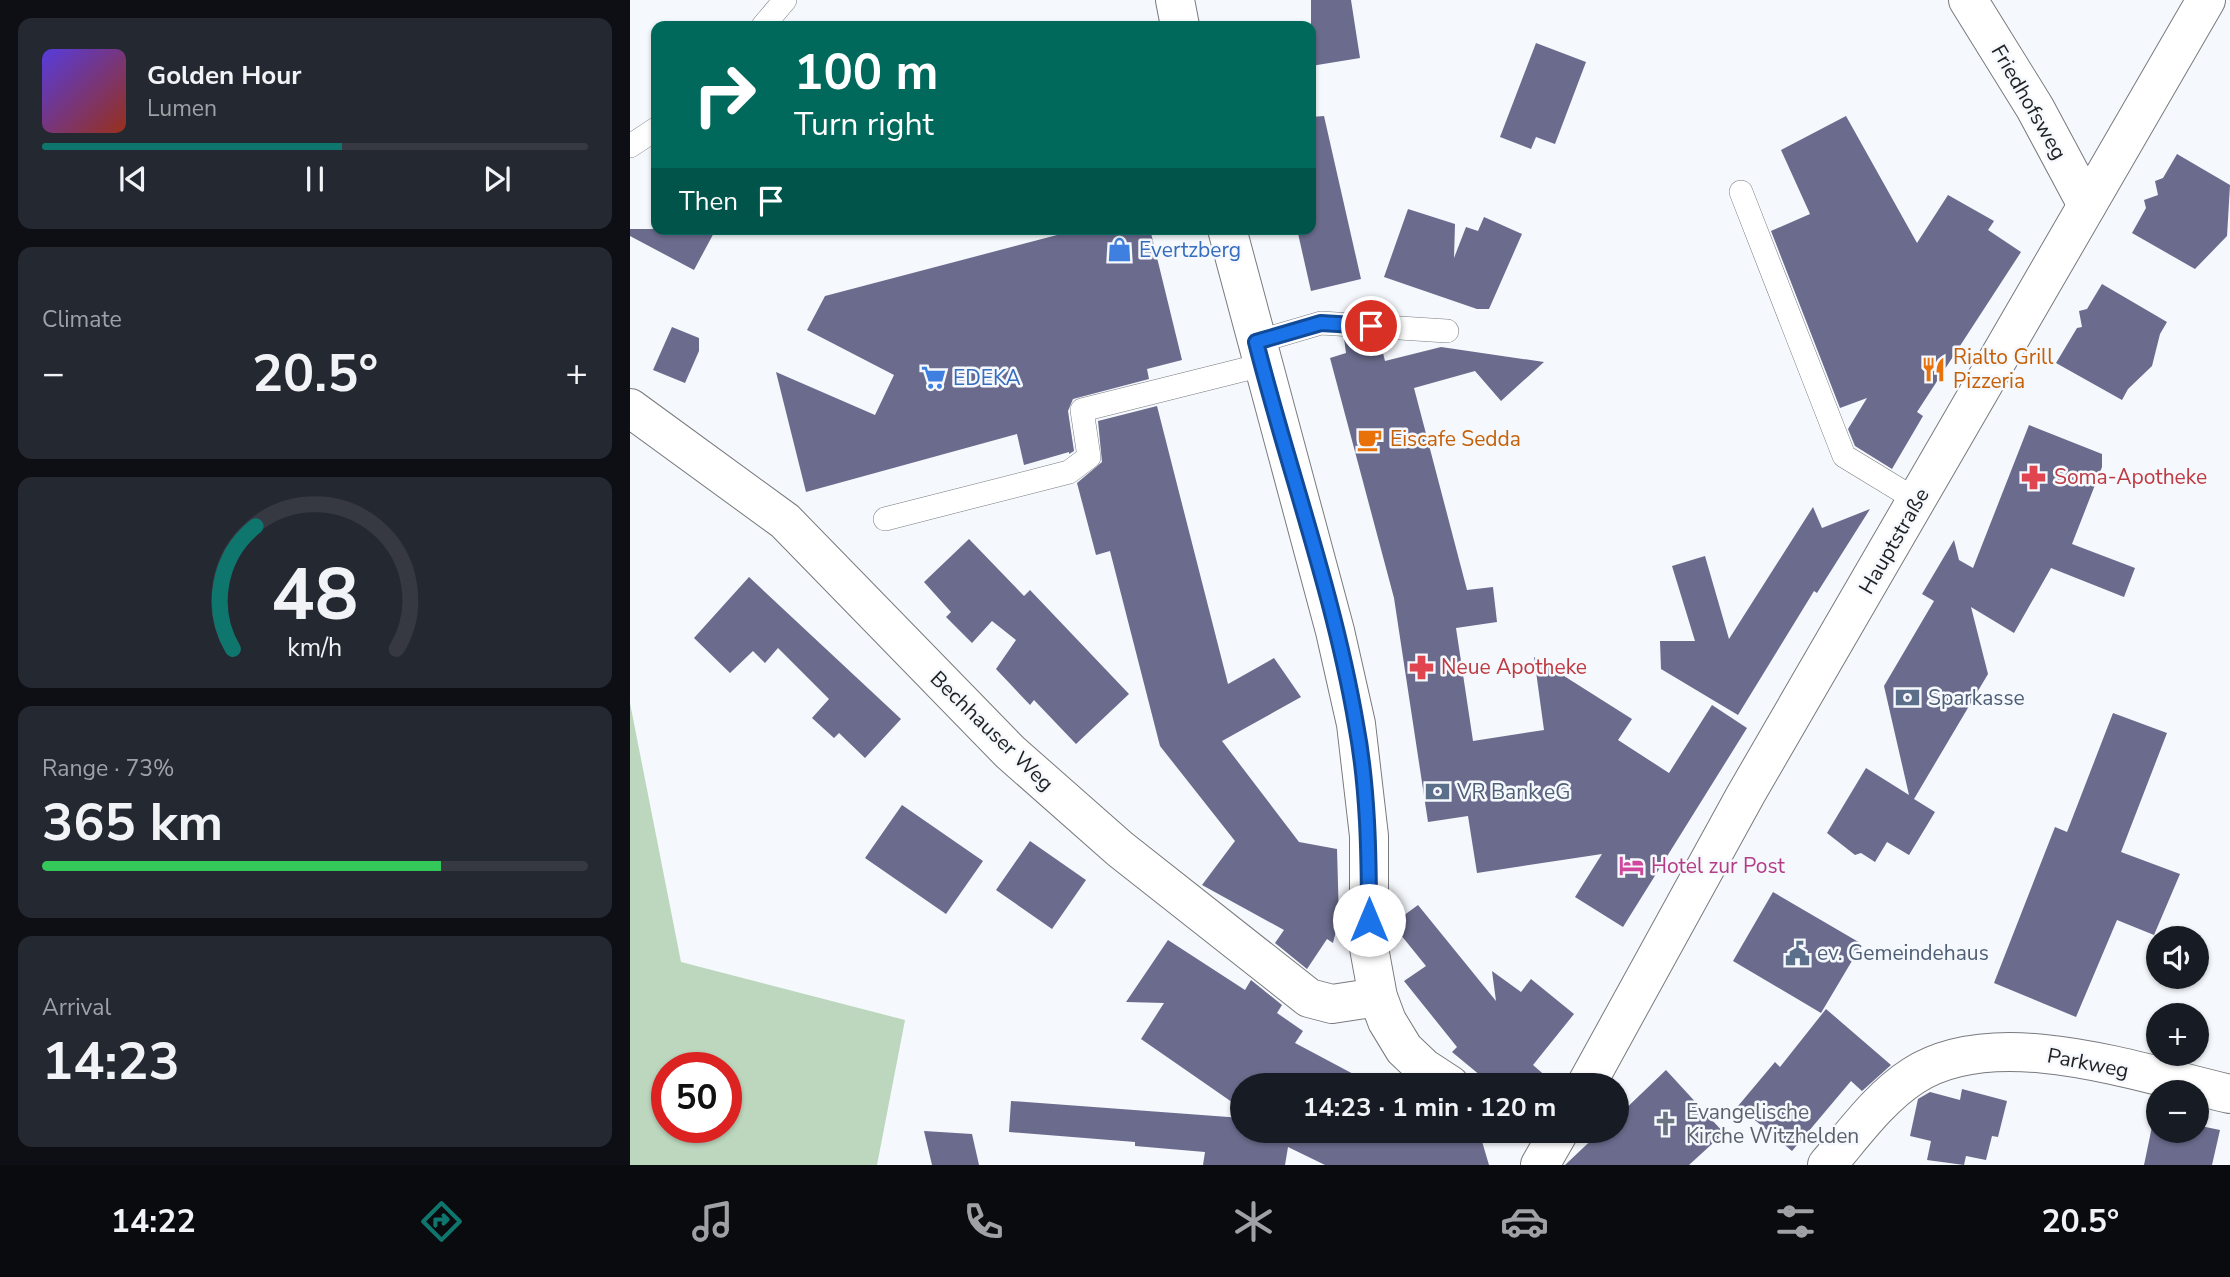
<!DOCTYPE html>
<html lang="en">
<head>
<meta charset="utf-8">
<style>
  :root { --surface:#171b24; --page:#242831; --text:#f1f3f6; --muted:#9ea1a6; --line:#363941; --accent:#0f766e }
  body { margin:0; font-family:"Nunito Sans",sans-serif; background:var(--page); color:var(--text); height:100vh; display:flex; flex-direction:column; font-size:26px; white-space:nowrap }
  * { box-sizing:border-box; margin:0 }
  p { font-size:23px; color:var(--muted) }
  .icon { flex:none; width:38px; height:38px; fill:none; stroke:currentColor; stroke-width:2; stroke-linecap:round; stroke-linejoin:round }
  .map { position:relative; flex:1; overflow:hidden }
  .sheet { display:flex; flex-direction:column; gap:18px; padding:18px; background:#0d0f14; width:630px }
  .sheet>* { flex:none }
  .top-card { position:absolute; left:21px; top:21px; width:665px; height:214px; border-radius:14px; box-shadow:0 2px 5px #0004; background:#00695c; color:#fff; overflow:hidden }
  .tools { position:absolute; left:1516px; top:926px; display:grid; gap:14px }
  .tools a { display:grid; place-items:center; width:63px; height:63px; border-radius:50%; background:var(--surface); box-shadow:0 2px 5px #0004; font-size:35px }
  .speed { position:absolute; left:21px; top:1052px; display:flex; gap:14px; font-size:35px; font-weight:700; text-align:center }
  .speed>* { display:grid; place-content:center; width:91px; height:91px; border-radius:50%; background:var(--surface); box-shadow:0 2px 5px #0004; line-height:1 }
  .speed .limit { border:10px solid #d22; background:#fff; color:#111 }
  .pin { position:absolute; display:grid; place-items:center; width:60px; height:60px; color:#fff; margin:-30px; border:4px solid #fff; border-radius:50%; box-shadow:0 2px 7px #0007 }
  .me { position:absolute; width:77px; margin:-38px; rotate:0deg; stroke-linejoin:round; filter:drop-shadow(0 0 5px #0008) }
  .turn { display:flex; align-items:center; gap:24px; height:147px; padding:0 28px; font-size:32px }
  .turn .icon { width:91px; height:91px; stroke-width:2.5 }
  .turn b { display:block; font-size:49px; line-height:60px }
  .then { display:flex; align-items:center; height:66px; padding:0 28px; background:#0003; gap:14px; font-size:26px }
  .big { font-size:52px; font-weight:700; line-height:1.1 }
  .sheet .widget { flex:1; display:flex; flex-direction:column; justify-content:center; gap:10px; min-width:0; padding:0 24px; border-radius:14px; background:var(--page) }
  .sheet .dial { align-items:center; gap:0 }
  .dial svg { height:182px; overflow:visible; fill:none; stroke:var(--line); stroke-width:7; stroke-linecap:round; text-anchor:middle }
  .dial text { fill:var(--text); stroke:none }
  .song { display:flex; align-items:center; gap:21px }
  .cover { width:84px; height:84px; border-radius:10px; background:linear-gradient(135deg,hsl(250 70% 55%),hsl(10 70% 35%)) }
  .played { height:7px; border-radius:4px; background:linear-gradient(90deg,var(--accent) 55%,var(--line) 55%) }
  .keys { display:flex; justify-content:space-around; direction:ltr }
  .heat { display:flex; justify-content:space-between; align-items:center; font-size:38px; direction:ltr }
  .charge { height:10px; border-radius:5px; background:linear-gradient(90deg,#34c759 73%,var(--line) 0) }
  .trip { position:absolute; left:600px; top:1073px; width:399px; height:70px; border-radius:35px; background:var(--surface); box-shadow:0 2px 5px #0004; font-weight:700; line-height:70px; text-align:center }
  .tabs { display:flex; height:112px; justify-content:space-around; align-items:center; background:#090b0e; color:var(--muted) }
  .tabs .icon { width:49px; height:49px }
  .tabs .current { color:var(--accent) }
  .tabs b { font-size:32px; color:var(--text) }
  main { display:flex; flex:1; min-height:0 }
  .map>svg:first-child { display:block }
</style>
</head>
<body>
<main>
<section class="sheet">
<div class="widget">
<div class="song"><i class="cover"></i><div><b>Golden Hour</b><p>Lumen</p></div></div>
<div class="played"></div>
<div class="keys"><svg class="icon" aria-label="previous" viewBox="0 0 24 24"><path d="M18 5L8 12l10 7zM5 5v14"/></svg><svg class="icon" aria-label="pause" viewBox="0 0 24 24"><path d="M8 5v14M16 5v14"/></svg><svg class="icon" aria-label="next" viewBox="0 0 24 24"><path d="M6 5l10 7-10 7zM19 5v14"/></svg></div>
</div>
<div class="widget"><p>Climate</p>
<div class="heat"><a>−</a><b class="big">20.5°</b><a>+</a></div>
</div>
<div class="widget dial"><svg viewBox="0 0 100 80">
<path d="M14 69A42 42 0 1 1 86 69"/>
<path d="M14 69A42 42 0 0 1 24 15" stroke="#0f766e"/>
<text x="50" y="56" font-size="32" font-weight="700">48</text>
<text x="50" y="72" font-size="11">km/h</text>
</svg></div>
<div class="widget"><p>Range · 73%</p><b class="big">365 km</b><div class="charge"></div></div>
<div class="widget"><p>Arrival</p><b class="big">14:23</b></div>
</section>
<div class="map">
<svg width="1600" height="1165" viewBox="0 0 1600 1165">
  <rect width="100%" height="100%" fill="#f5f8fc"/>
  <!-- green -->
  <path fill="#bdd7be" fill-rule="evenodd" d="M 0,703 L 51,962 L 275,1020 L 247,1165 L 0,1165 ZM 37,1068 L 96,1068 L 96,1127 L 37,1127 Z"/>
  <!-- building -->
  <path fill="#6b6b8d" d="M 681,0 L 721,0 L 730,58 L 681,66 Z
    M 906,43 L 956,62 L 925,144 L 906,137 L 901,149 L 870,137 Z
    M 694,116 L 731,279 L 681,291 L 667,229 L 681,229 L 681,117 Z
    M 1216,116 L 1287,243 L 1318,195 L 1364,221 L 1358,230 L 1391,252 L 1287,412 L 1293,416 L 1262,469 L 1225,446 L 1218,429 L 1237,398 L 1210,408 L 1141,231 L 1180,214 L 1151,150 Z
    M 1547,154 L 1600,185 L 1597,236 L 1565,269 L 1502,233 L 1516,208 L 1514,200 L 1528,195 L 1525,181 L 1533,178 Z
    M 778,209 L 825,224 L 824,258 L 836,227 L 848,231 L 854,217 L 892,234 L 859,309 L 847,309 L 754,277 Z
    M 0,229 L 86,229 L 64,270 L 0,236 Z
    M 450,229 L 520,229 L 552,360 L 517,369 L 519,379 L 443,399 L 438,411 L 444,451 L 439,454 L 439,452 L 394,465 L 387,434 L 176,492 L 146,372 L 245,415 L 264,375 L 177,330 L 195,296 Z
    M 1472,284 L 1537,322 L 1530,334 L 1522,366 L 1498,389 L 1492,400 L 1426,363 L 1447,328 L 1452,327 L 1449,311 L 1457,309 Z
    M 42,327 L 69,338 L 69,351 L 55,383 L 23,370 Z
    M 714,338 L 750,341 L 755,361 L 811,347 L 914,362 L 871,401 L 845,371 L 784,388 L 837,590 L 863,587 L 867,622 L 826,628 L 843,741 L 914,730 L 904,657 L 1002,719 L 988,740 L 1039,773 L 1082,705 L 1117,728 L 993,927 L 945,897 L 972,854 L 847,873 L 838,816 L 798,822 L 764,598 L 700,358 L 716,353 Z
    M 527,406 L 598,684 L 644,658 L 671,697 L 592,741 L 669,842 L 707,849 L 709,919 L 703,943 L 697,939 L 677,969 L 645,943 L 654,930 L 572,885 L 605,841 L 530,746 L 480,551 L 466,555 L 447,483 L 472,462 L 468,421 Z
    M 1399,425 L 1472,454 L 1472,467 L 1442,544 L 1505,568 L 1494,597 L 1421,568 L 1384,633 L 1341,607 L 1358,674 L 1284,799 L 1305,812 L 1279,855 L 1257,842 L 1245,862 L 1231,853 L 1225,855 L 1197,833 L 1236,768 L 1279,795 L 1254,686 L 1304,601 L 1292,594 L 1324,540 L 1329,560 L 1343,568 Z
    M 1183,507 L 1192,528 L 1240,509 L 1187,593 L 1184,591 L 1108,715 L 1031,669 L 1030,641 L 1065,641 L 1042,566 L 1075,556 L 1099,639 Z
    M 339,539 L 394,596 L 400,590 L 499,694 L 446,744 L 404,700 L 400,705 L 366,669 L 386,640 L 362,621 L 342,643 L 316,617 L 321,612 L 294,582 Z
    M 119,577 L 271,719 L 235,758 L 209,733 L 204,738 L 182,718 L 199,699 L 148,648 L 135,663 L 123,651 L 100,673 L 64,638 Z
    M 1483,713 L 1537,733 L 1491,852 L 1550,874 L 1524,935 L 1487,920 L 1446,1017 L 1364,983 L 1425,827 L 1437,832 Z
    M 272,805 L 353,861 L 316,914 L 235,858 Z
    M 400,841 L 456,880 L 422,929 L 366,890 Z
    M 1143,892 L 1232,944 L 1191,1013 L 1103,961 Z
    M 788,905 L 866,1001 L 862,971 L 891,992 L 901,979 L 944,1014 L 903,1065 L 926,1085 L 862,1085 L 822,1052 L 827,1047 L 774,981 L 796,966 L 762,924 Z
    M 538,940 L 615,990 L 621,980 L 652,1005 L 647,1013 L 673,1031 L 665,1043 L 744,1085 L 612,1085 L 612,1109 L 511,1039 L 534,1003 L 496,1002 Z
    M 1196,1009 L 1261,1065 L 1232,1091 L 1221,1081 L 1162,1151 L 1108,1106 L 1145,1062 L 1150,1067 Z
    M 1036,1070 L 1094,1133 L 1059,1165 L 935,1165 L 972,1130 L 987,1130 L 987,1117 Z
    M 1332,1089 L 1377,1101 L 1368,1137 L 1362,1136 L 1356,1160 L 1336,1156 L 1334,1165 L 1297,1160 L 1301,1141 L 1280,1136 L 1288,1099 L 1300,1092 L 1330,1100 Z
    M 381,1101 L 612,1118 L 612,1130 L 835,1130 L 851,1138 L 859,1165 L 695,1165 L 658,1147 L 655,1165 L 573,1165 L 575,1152 L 505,1146 L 505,1142 L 379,1132 Z
    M 1524,1117 L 1528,1117 L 1528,1130 L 1566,1130 L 1566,1125 L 1590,1130 L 1582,1165 L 1514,1165 Z
    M 294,1131 L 342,1134 L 349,1165 L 302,1165 Z"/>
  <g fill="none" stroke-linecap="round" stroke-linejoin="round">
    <defs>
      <path id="service" d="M 133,26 L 155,0
        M 0,146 L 26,129
        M 1111,192 L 1214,456 L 1288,501
        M 626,342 L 691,323 L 817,331
        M 255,519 L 439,472 L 459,457 L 452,410 L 632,365"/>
      <path id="minor" d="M 1338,0 L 1405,108 L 1457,205
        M 0,408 L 155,521 L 380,752 L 490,849 L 679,998 L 702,1004 L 748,997
        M 1197,1165 C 1223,1135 1249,1098 1283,1076 C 1366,1022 1509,1073 1600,1094"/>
      <path id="secondary" d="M 545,0 L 550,26
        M 597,229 L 705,631 L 726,724 L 739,836 L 739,948 L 748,997 L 757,1021 L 774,1049 L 794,1068 L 820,1085
        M 956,1085 L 1116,794 L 1576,0
        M 910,1165 L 930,1130"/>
    </defs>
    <!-- service casing -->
    <use href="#service" stroke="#787a7e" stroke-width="24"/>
    <!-- minor casing -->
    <use href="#minor" stroke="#787a7e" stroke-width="40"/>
    <!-- secondary casing -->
    <use href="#secondary" stroke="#787a7e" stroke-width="40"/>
    <!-- service -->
    <use href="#service" stroke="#fff" stroke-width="23"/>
    <!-- minor -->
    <use href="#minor" stroke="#fff" stroke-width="38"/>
    <!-- secondary -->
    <use href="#secondary" stroke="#fff" stroke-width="38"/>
  </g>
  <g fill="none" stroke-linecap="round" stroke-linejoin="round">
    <defs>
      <path id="route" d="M 739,920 C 739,855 738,788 726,724 C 704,594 658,469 626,342 L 691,323 L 741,326"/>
    </defs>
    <!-- route casing -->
    <use href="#route" stroke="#114b97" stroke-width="18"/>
    <!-- route -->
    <use href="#route" stroke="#1a73e8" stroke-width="12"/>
  </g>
  <!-- icons -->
  <defs>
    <symbol id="shop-bare" viewBox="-9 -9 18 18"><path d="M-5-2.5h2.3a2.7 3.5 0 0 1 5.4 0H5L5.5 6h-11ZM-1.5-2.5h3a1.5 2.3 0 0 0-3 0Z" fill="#3f7fe0" stroke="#f5f8fc" stroke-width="2.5" paint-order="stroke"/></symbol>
    <symbol id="restaurant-bare" viewBox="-9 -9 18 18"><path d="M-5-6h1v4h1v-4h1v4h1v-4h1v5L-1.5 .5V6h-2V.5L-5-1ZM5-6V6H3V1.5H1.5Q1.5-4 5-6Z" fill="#e8710a" stroke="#f5f8fc" stroke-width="2.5" paint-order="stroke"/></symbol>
    <symbol id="supermarket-bare" viewBox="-9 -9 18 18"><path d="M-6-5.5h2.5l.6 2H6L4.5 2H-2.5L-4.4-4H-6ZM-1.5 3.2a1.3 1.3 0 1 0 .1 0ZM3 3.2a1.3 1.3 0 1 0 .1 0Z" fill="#3f7fe0" stroke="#f5f8fc" stroke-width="2.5" paint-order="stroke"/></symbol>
    <symbol id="cafe-bare" viewBox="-9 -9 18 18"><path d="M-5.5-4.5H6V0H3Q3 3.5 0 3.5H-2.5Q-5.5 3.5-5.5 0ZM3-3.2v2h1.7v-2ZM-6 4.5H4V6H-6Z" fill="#e8710a" stroke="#f5f8fc" stroke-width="2.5" paint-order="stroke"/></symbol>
    <symbol id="pharmacy-bare" viewBox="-9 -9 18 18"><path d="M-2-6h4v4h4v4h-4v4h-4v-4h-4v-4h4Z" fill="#e0444e" stroke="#f5f8fc" stroke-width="2.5" paint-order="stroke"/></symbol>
    <symbol id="bank-bare" viewBox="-9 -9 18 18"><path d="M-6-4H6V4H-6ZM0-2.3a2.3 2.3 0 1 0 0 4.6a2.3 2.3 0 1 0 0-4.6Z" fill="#5c6f8a" stroke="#f5f8fc" stroke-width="2.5" paint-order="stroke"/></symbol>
    <symbol id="hotel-bare" viewBox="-9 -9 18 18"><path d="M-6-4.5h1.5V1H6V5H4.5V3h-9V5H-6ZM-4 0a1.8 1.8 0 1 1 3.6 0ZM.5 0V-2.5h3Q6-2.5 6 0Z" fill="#d1479c" stroke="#f5f8fc" stroke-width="2.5" paint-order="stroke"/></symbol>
    <symbol id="civic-bare" viewBox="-9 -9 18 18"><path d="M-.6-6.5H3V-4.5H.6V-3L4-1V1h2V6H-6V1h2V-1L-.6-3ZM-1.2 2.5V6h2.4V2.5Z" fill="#5c6f8a" stroke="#f5f8fc" stroke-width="2.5" paint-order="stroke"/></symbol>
    <symbol id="church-bare" viewBox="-9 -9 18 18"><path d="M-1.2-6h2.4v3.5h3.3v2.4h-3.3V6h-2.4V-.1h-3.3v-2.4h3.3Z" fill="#6b7280" stroke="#f5f8fc" stroke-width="2.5" paint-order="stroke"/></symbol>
  </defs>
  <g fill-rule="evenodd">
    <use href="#shop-bare" x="472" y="232" width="35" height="35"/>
    <use href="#restaurant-bare" x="1286" y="352" width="35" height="35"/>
    <use href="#supermarket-bare" x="286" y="360" width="35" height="35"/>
    <use href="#cafe-bare" x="722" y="422" width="35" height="35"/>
    <use href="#pharmacy-bare" x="1386" y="460" width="35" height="35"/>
    <use href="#pharmacy-bare" x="774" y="650" width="35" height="35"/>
    <use href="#bank-bare" x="1260" y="680" width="35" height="35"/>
    <use href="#bank-bare" x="790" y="774" width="35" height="35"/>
    <use href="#hotel-bare" x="984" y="848" width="35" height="35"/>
    <use href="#civic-bare" x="1150" y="936" width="35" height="35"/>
    <use href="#church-bare" x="1018" y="1106" width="35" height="35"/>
  </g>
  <g text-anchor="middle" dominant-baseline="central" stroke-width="5" stroke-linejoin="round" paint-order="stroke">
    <!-- street labels -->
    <g font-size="21" fill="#1f2022" stroke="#f5f8fc">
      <text transform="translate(1399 102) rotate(60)">Friedhofsweg</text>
      <text transform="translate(1264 541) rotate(-60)">Hauptstraße</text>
      <text transform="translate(362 731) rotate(44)">Bechhauser Weg</text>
      <text transform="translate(1458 1063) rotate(11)">Parkweg</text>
    </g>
    <!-- shop labels -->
    <g font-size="21" fill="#366cbe" stroke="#f5f8fc" text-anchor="start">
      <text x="509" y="250">Evertzberg</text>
      <text x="323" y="378">EDEKA</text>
    </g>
    <!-- food labels -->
    <g font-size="21" fill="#c56008" stroke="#f5f8fc" text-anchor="start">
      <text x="1323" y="357">Rialto Grill<tspan x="1323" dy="24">Pizzeria</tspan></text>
      <text x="760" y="439">Eiscafe Sedda</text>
    </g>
    <!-- health labels -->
    <g font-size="21" fill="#be3a42" stroke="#f5f8fc" text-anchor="start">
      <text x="1424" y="477">Soma-Apotheke</text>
      <text x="811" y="667">Neue Apotheke</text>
    </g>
    <!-- service labels -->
    <g font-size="21" fill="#4e5e75" stroke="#f5f8fc" text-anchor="start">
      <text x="1298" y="698">Sparkasse</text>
      <text x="827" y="792">VR Bank eG</text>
      <text x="1187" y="953">ev. Gemeindehaus</text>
    </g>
    <!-- hotel labels -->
    <g font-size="21" fill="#b23c85" stroke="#f5f8fc" text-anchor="start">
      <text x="1021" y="866">Hotel zur Post</text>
    </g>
    <!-- worship labels -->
    <g font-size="21" fill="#5b616d" stroke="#f5f8fc" text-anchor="start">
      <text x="1056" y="1112">Evangelische<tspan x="1056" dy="24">Kirche Witzhelden</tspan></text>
    </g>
  </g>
</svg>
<div class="tools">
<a><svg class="icon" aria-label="sound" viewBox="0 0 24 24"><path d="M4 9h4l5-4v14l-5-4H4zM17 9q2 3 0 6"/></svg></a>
<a>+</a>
<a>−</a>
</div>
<div class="speed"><div class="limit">50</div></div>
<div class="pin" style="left:741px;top:326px;background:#d93025"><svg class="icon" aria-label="arrive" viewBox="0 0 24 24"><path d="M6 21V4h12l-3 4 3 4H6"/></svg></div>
<svg class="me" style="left:739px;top:920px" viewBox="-20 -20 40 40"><circle r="19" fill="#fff"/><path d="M0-13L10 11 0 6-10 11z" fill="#1a73e8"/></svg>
<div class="trip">14:23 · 1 min · 120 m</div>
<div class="top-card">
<div class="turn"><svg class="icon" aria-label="right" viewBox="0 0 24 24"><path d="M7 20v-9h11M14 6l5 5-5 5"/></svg><div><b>100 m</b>Turn right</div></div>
<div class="then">Then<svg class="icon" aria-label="arrive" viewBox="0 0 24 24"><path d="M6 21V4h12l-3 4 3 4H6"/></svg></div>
</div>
</div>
</main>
<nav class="tabs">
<b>14:22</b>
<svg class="icon current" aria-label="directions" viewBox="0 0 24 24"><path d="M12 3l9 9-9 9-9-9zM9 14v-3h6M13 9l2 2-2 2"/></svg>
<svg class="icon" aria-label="music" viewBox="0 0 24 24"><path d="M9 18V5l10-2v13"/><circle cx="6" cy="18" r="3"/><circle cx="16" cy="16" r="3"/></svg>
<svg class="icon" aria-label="phone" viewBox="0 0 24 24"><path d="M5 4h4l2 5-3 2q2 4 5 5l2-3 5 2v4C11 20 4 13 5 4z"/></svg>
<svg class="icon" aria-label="climate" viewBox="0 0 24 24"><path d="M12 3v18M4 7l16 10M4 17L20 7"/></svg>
<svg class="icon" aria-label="car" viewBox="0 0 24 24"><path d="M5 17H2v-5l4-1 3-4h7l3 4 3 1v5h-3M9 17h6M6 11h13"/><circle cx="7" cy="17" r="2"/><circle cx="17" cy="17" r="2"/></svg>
<svg class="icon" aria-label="filters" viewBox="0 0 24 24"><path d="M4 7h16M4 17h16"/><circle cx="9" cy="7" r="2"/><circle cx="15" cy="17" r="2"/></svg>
<b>20.5°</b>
</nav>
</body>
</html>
